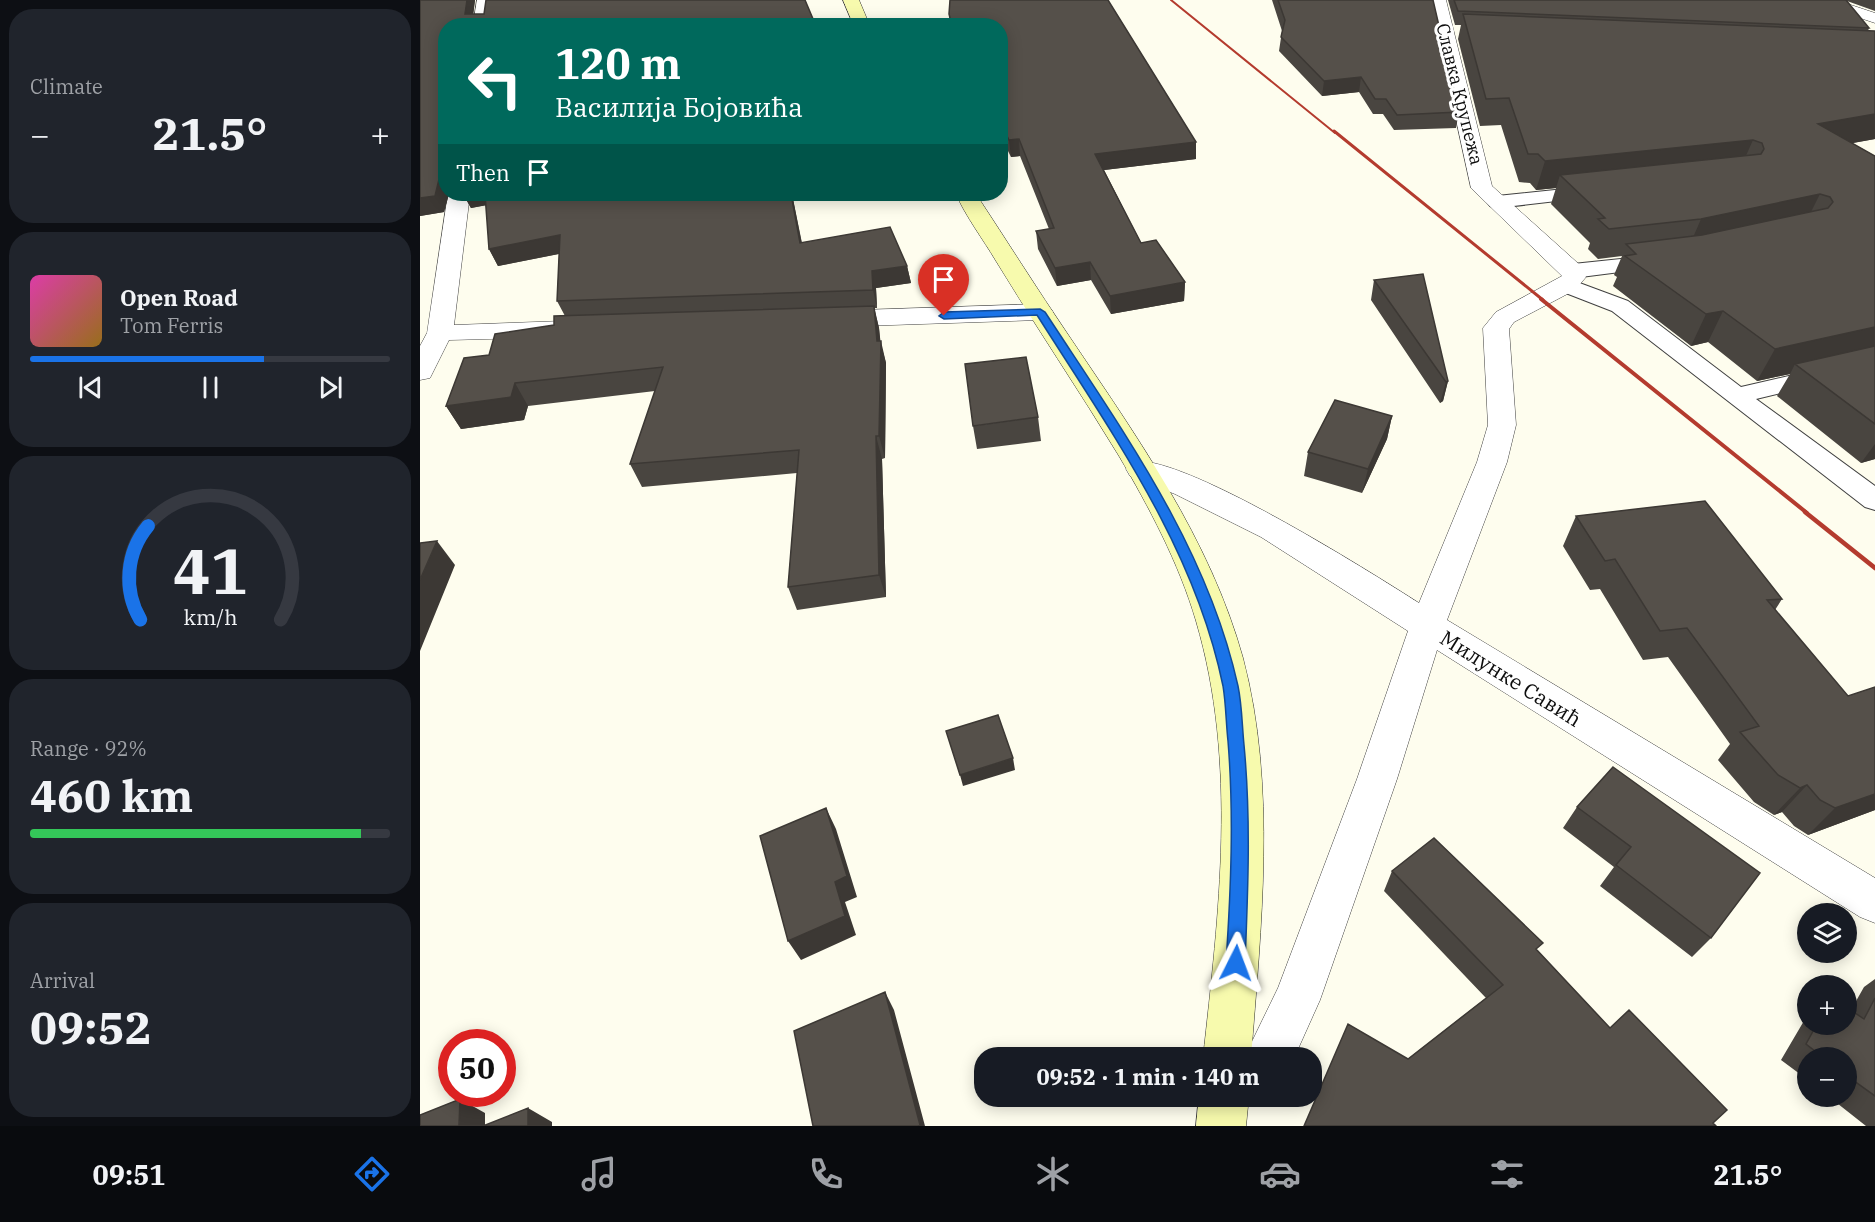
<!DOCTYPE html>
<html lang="en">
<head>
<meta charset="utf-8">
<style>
  :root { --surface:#171b24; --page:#20242c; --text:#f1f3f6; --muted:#9ea1a6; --line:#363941; --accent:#1a73e8 }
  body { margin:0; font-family:"IBM Plex Serif",serif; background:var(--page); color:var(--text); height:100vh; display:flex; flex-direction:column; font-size:22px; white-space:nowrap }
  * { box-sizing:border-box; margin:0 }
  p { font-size:20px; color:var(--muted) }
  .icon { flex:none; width:33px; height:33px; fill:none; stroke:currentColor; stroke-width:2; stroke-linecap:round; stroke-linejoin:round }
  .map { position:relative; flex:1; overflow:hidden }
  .sheet { display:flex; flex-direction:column; gap:9px; padding:9px; background:#0d0f14; width:420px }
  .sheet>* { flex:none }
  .hud { position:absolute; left:18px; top:18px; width:570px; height:183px; border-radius:24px; box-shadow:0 3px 15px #0003; background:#00695c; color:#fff; overflow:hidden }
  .fabs { position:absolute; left:1377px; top:903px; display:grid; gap:12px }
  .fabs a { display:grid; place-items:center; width:60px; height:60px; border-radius:50%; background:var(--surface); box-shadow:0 3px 15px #0003; font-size:30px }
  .speed { position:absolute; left:18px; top:1029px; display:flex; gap:12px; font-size:30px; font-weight:700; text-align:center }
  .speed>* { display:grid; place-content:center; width:78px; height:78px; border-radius:50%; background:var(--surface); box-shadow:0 3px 15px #0003; line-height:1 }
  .speed .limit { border:9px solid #d22; background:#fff; color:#111 }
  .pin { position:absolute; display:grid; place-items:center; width:51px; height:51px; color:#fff; margin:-62px -26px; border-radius:50% 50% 50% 0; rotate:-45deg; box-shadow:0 0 6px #0007 }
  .pin .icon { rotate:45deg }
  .me { position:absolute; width:66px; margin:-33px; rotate:3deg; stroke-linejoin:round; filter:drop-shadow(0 0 4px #0008) }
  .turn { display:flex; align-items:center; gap:21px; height:126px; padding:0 18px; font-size:27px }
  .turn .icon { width:78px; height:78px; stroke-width:2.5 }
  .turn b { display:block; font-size:42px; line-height:51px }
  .then { display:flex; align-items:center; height:57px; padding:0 18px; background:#0003; gap:12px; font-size:22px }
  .big { font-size:45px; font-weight:700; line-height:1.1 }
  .sheet .card { flex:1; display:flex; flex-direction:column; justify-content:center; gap:9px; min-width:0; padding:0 21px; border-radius:24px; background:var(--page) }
  .sheet .dial { align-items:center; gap:0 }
  .dial svg { height:156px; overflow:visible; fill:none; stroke:var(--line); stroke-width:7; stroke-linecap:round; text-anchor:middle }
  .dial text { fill:var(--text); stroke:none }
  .song { display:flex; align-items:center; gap:18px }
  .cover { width:72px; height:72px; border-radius:9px; background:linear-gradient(135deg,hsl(320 70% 55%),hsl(40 70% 35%)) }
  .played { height:6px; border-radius:3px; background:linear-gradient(90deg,var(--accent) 65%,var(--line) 65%) }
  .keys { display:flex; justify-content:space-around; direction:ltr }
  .heat { display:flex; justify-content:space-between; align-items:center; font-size:33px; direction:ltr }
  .charge { height:9px; border-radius:4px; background:linear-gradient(90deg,#34c759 92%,var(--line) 0) }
  .trip { position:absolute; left:554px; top:1047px; width:348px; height:60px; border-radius:24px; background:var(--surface); box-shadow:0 3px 15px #0003; font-weight:700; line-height:60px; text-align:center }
  .menu { display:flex; height:96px; justify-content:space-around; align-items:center; background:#090b0e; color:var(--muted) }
  .menu .icon { width:42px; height:42px }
  .menu .selected { color:var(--accent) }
  .menu b { font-size:27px; color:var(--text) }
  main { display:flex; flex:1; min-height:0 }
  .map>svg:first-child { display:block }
</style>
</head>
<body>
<main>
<section class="sheet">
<div class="card"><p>Climate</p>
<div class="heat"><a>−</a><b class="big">21.5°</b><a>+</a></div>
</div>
<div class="card">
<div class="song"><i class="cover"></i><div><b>Open Road</b><p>Tom Ferris</p></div></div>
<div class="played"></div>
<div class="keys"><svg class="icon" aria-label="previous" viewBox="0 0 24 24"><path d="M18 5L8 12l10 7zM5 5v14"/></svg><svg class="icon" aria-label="pause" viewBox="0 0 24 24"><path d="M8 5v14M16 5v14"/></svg><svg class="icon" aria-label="next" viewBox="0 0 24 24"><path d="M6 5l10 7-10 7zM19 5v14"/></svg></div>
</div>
<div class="card dial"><svg viewBox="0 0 100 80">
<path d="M14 69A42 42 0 1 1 86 69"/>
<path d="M14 69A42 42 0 0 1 18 21" stroke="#1a73e8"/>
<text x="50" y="56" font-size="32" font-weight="700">41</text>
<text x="50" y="72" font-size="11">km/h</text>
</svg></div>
<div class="card"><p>Range · 92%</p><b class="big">460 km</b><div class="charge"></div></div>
<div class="card"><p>Arrival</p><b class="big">09:52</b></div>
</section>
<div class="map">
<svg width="1455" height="1126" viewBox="0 0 1455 1126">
  <rect width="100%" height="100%" fill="#fefdee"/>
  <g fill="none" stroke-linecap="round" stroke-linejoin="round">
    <defs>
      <path id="service" d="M 1173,186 L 1180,188 L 1183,192 L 1180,196 L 1077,208 L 1070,206 L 1067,202 L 1070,198 L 1077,196 Z
        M 1239,255 L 1247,256 L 1250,261 L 1247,266 L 1153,278 L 1145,276 L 1142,271 L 1145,266 L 1153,264 Z
        M 1146,278 L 1208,301 L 1321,387 L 1455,356 L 1455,370 L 1336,399 L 1455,486 L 1455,510 L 1445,507 L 1192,311 L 1138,290 L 1135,285 L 1138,280 Z"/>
      <path id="minor" d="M 57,0 L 73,0 L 69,26 L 53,26 Z
        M 1010,0 L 1026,0 L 1072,186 L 1161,266 L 1166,277 L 1155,290 L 1094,322 L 1089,329 L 1096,425 L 1087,462 L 1027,620 L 1455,878 L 1455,923 L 1440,917 L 1017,650 L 977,779 L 900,1000 L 874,1058 L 824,1058 L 858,988 L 937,779 L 988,631 L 841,537 L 755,494 L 710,476 L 706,469 L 710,462 C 756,449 952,573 999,603 L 1057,462 L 1068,425 L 1063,328 L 1076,312 L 1142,276 L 1051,188 Z
        M 28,194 L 50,194 L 34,325 L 144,321 L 153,324 L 157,329 L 153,334 L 144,337 L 29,340 L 10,378 L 0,380 L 0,346 L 7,333 Z
        M 620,304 L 629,307 L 633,312 L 629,317 L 620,320 L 412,327 L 403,324 L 399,319 L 403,314 L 412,311 Z"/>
      <path id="tertiary" d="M 1393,0 L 1416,0 L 1455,13 L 1455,23 L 1396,3 Z"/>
      <path id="secondary" d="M 423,0 L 439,0 L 450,26 L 434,26 Z
        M 536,194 L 556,194 C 587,241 617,289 649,336 C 717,437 790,539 823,658 C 857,787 841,926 831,1058 L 783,1058 C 799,913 818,763 776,621 C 759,563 729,507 699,456 C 659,390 616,327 576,261 C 563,239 546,217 536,194 Z
        M 779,1096 L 829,1096 L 826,1126 L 776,1126 Z"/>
    </defs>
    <!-- service casing -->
    <use href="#service" stroke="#404040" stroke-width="2"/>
    <!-- minor casing -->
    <use href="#minor" stroke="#404040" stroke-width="1"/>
    <!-- tertiary casing -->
    <use href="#tertiary" stroke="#404040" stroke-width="1"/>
    <!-- secondary casing -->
    <use href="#secondary" stroke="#2f2f2f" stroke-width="1"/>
    <!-- service -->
    <use href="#service" fill="#fff" fill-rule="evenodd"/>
    <!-- minor -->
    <use href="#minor" fill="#fff" fill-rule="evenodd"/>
    <!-- tertiary -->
    <use href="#tertiary" fill="#fff" fill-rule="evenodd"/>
    <!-- secondary -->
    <use href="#secondary" fill="#f7faad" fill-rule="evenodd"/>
    <!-- rail-far3 -->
    <path stroke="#b43b2e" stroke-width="2" d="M 751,0 L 915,133"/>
    <!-- rail-far2 -->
    <path stroke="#b43b2e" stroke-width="3" d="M 914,131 L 1123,300"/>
    <!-- rail-far1 -->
    <path stroke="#b43b2e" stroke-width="4" d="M 1121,299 L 1387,513"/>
    <!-- rail -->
    <path stroke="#b43b2e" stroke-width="4.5" d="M 1385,512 L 1455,568"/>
  </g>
  <!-- wall -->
  <path fill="#494540" d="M 0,0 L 55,0 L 53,14 L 64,14 L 66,0 L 385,0 L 396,26 L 26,26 L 26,194 L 29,194 L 24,212 L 0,216 Z
    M 530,0 L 688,0 L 776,142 L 776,159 L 684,170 L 721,243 L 736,240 L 765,282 L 764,301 L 691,314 L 671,280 L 637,286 L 618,249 L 616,231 L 629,229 L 600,156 L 591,157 L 580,135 L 580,26 L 530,26 L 529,14 Z
    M 852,0 L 1013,0 L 1039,112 L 1036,128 L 974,130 L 963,114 L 953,114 L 939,92 L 902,96 L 859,51 L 862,31 Z
    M 1028,0 L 1455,0 L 1455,11 L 1427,1 L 1449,28 L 1448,31 L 1455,31 L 1455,139 L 1432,143 L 1455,156 L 1455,459 L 1441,463 L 1357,396 L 1370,374 L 1337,381 L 1288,342 L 1271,346 L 1193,286 L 1197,277 L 1194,275 L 1202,256 L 1178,259 L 1168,249 L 1170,243 L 1131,204 L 1136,188 L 1116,190 L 1110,183 L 1099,182 L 1081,125 L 1060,126 L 1038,39 L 1041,25 L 1035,25 Z
    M 43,194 L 372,194 L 382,243 L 487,266 L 491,283 L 456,288 L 457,308 L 454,308 L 459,328 L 460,341 L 466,363 L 465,458 L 462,459 L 466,597 L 377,610 L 368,587 L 377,473 L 222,487 L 210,464 L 235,391 L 108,406 L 104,420 L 41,429 L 26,406 L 69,355 L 134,325 L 145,316 L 137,301 L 139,254 L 78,266 L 69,249 L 66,205 L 51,208 Z
    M 954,280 L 1028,381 L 1023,401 L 1020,403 L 951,300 Z
    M 972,416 L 967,439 L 942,493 L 884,476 L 888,452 Z
    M 618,417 L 621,441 L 557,449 L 553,426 Z
    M 1156,516 L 1362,599 L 1355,610 L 1455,810 L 1388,835 L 1374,826 L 1362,812 L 1354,815 L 1334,802 L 1298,760 L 1310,744 L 1248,657 L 1223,660 L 1180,589 L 1170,590 L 1143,546 Z
    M 1193,767 L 1291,938 L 1272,957 L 1180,886 L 1194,867 L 1143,828 L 1157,807 Z
    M 972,871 L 1117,950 L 1190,1028 L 1293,1123 L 988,1059 L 1066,998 L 964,891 Z
    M 1455,979 L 1455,1126 L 1446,1126 L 1408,1096 L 1426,1096 L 1426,1058 L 1388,1058 L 1388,1080 L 1361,1060 L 1388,1014 L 1388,1024 L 1426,1024 L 1431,1010 L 1444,987 Z"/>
  <!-- shaded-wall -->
  <path fill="#3c3834" d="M 47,0 L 55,0 L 52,26 L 45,14 Z
    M 941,77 L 939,92 L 902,96 L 904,81 Z
    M 1455,114 L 1455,139 L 1384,152 L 1398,124 Z
    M 599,139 L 600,156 L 591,157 L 589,140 Z
    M 1333,140 L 1320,169 L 1140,175 L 1136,188 L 1116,190 L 1125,161 Z
    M 776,142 L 776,159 L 676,171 L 675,154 Z
    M 20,175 L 26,185 L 26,194 L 29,194 L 24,212 L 0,216 L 0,198 Z
    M 43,194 L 68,194 L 73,204 L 51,208 Z
    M 371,194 L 372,194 L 385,260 L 380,243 Z
    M 1400,194 L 1385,224 L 1268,249 L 1281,219 Z
    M 140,235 L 148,252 L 78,266 L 69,249 Z
    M 670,262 L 671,280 L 637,286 L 635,268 Z
    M 487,266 L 491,283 L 456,288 L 457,308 L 453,290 L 452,271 Z
    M 765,282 L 764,301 L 691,314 L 690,296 Z
    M 454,306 L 459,328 L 461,346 L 461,341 L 466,363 L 465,458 L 459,436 L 457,341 Z
    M 1303,311 L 1288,342 L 1271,346 L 1286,314 Z
    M 1455,327 L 1455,355 L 1375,364 L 1370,374 L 1337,381 L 1355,349 Z
    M 1028,381 L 1023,401 L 1020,403 L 1026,382 Z
    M 95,383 L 108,406 L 104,420 L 41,429 L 26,406 Z
    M 972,416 L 967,439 L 942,493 L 948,469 Z
    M 456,436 L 462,459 L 466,597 L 459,575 Z
    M 1455,444 L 1455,459 L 1441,463 Z
    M 17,541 L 35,565 L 0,651 L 0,580 Z
    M 593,758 L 595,770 L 543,786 L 540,775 Z
    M 1387,785 L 1362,812 L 1354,815 L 1380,788 Z
    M 1455,794 L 1455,810 L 1388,835 L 1415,808 Z
    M 406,808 L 416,829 L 437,897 L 425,902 L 436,935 L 381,960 L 368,941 L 415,882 Z
    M 465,992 L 474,1010 L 505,1126 L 498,1126 Z
    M 40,1099 L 65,1113 L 65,1126 L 39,1126 Z
    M 108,1108 L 132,1122 L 132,1126 L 108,1126 Z"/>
  <!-- building -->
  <path fill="#55504a" stroke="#3c3834" stroke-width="1.5" d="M 0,0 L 47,0 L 45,14 L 64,14 L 66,0 L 385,0 L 396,26 L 26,26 L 26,176 L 20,175 L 15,196 L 0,198 Z
    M 530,0 L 688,0 L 776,142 L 675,154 L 721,243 L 736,240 L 765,282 L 690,296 L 670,262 L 635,268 L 616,231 L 634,228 L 599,139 L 589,140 L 580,122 L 580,26 L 532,26 L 529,14 Z
    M 858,0 L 1013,0 L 1039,112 L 977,115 L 966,99 L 955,99 L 941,77 L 904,81 L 861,37 L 865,20 Z
    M 1034,0 L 1426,0 L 1449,28 L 1038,11 Z
    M 1043,14 L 1455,31 L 1455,114 L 1398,124 L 1455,156 L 1455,327 L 1355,349 L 1303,311 L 1286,314 L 1205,256 L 1216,254 L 1206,244 L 1282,235 L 1408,208 L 1413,202 L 1410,197 L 1400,194 L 1281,219 L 1189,229 L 1178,219 L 1185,218 L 1140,175 L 1341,154 L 1344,149 L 1342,143 L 1333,140 L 1125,161 L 1118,154 L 1108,154 L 1089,98 L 1066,99 Z
    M 65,194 L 371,194 L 380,243 L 470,227 L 487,266 L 452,271 L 453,290 L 137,301 L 140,235 L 69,249 Z
    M 1003,274 L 1028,381 L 1026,382 L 954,280 Z
    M 454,306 L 457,341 L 461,341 L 459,436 L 456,436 L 459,575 L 368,587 L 379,450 L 210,464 L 243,367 L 95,383 L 91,397 L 26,406 L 44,358 L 69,355 L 75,334 L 134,325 L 134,316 Z
    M 1455,346 L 1455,424 L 1375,364 Z
    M 606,357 L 618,417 L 553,426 L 545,364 Z
    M 915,400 L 972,416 L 948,469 L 888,452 Z
    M 1285,501 L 1362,599 L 1347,600 L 1428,696 L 1455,687 L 1455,794 L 1415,808 L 1400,800 L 1387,785 L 1380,788 L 1358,775 L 1320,732 L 1339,726 L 1267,628 L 1240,631 L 1195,559 L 1185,561 L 1156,516 Z
    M 17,541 L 0,580 L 0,543 Z
    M 578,715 L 593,758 L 540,775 L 526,731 Z
    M 1193,767 L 1340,873 L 1291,938 L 1196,865 L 1211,847 L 1157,807 Z
    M 406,808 L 427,876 L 415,882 L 425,916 L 368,941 L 340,836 Z
    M 1014,838 L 1123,943 L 1116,949 L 1190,1028 L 1209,1010 L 1307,1110 L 1293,1123 L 1296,1126 L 884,1126 L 928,1024 L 988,1059 L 1083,985 L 972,871 Z
    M 465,992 L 500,1125 L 498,1126 L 393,1126 L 374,1031 Z
    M 1455,998 L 1455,1096 L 1426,1075 L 1426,1058 L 1404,1058 L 1386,1044 L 1397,1024 L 1426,1024 L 1426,1007 L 1444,1019 Z
    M 40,1099 L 39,1126 L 0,1126 L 0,1115 Z
    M 108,1108 L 108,1126 L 63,1126 Z"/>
  <!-- route -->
  <path fill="#1a73e8" stroke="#114b97" stroke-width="1.5" d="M 620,309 L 625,312 C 702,430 787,546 818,686 C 822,705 822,725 824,745 C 831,818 828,890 825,963 L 822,970 L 816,972 L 809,970 L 806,963 C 811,888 814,815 808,741 C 806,723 806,704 803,686 C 775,548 691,432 617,315 L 524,319 L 519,316 L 524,312 Z"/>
  <g text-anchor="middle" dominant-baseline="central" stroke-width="6" stroke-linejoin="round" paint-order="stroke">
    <!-- far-street labels -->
    <g font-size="18" fill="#0d0d0d" stroke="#fff">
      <text transform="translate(1040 94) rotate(76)">Славка Крупежа</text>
    </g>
    <!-- street labels -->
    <g font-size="21" fill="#0d0d0d" stroke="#fff">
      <text transform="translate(1091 678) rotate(32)">Милунке Савић</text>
    </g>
  </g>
</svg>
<div class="fabs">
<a><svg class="icon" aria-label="layers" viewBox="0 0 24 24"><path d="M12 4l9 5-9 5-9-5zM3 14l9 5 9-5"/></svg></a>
<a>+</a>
<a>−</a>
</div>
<div class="speed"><div class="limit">50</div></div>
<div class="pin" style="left:524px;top:316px;background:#d93025"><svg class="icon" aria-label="arrive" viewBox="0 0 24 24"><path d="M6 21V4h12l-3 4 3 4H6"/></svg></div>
<svg class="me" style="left:816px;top:963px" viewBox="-20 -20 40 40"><path d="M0-17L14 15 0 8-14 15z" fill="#1a73e8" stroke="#fff" stroke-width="4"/></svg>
<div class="trip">09:52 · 1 min · 140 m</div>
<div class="hud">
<div class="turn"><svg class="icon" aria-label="left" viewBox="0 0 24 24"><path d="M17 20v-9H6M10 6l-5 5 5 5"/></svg><div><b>120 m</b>Василија Бојовића</div></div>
<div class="then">Then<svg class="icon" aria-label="arrive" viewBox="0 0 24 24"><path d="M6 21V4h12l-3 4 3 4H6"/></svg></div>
</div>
</div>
</main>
<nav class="menu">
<b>09:51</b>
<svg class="icon selected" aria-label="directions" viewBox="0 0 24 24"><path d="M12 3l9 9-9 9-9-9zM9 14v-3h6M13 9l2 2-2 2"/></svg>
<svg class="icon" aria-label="music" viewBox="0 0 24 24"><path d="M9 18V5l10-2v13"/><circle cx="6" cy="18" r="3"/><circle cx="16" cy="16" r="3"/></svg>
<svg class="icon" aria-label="phone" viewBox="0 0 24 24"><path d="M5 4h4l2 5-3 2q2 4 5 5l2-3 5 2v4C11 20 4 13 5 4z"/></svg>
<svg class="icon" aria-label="climate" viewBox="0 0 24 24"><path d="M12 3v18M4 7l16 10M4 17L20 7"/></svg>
<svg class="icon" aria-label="car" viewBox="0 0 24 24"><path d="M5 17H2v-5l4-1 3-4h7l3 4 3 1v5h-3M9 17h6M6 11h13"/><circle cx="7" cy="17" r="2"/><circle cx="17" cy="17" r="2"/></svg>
<svg class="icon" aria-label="filters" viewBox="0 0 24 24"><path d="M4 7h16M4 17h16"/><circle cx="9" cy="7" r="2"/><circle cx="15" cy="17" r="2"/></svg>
<b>21.5°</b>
</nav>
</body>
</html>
